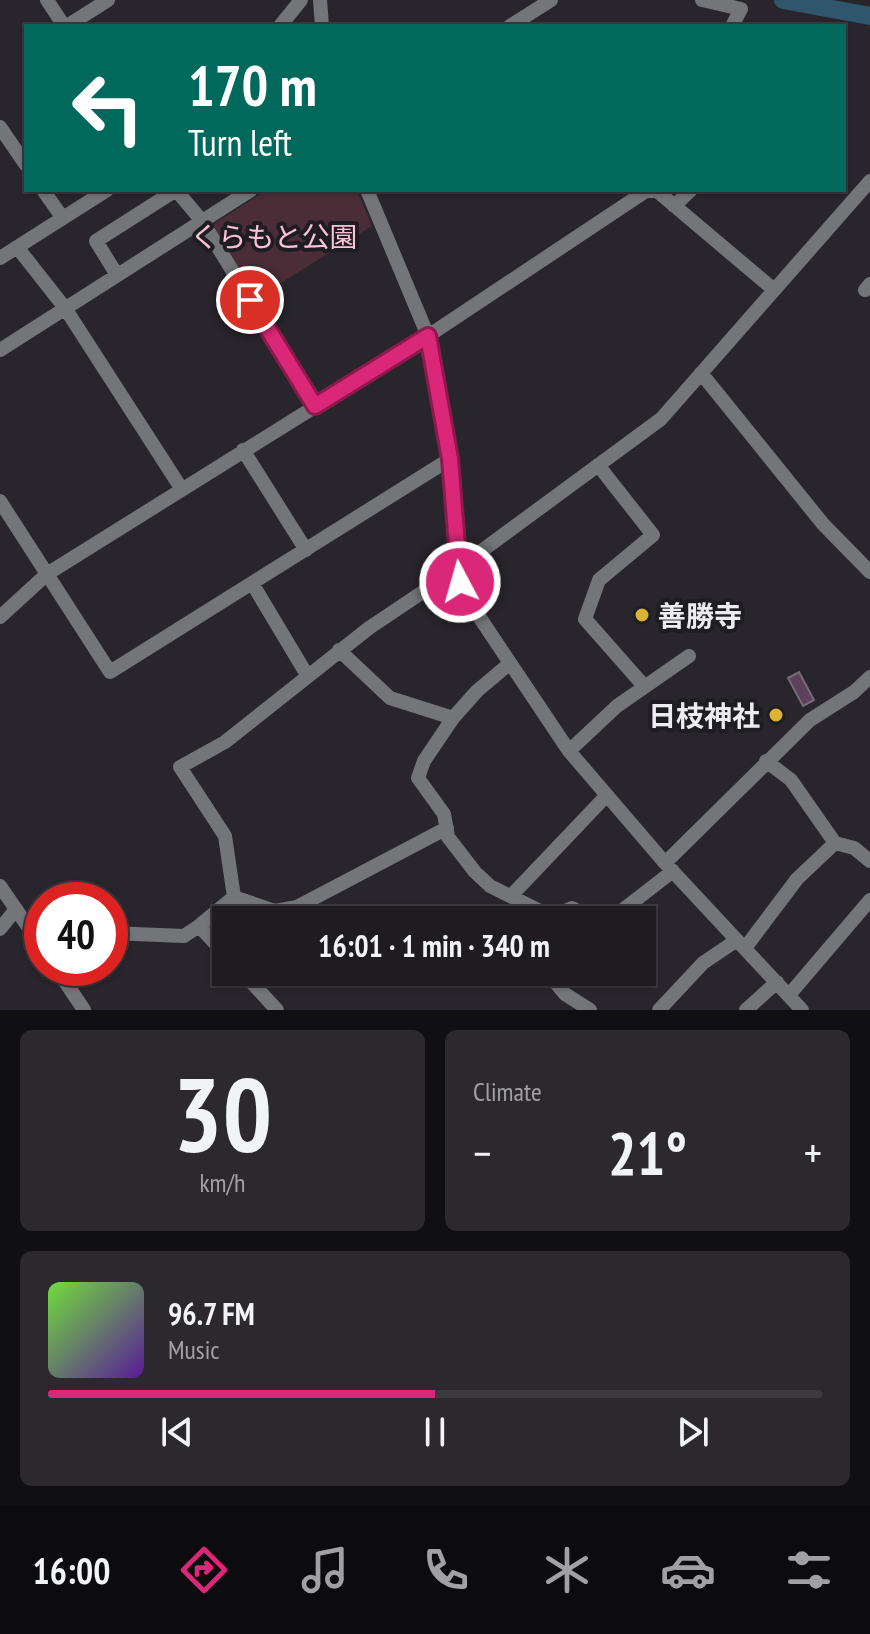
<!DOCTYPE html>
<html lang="en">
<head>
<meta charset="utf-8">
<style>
  :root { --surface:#1e1c21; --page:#2b292e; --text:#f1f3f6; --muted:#a1a1a5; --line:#3c3a3f; --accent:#db2777 }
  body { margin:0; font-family:"PT Sans Narrow","Noto Sans JP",sans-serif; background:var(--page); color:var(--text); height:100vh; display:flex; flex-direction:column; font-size:30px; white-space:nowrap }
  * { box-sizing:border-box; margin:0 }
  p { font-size:26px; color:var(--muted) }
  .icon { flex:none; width:44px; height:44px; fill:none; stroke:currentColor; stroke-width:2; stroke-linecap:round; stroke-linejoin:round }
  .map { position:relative; height:1010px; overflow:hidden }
  .side { display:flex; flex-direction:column; gap:20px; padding:20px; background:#100f12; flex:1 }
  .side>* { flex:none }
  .top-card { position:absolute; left:24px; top:24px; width:822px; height:168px; border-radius:0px; box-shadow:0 2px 6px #0004,0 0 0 2px var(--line); background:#00695c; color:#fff; overflow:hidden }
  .speed { position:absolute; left:24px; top:882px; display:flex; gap:16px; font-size:40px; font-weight:700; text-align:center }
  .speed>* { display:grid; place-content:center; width:104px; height:104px; border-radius:50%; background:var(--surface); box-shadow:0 2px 6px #0004,0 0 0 2px var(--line); line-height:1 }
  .speed .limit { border:12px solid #d22; background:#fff; color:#111 }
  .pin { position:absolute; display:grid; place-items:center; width:68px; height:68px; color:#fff; margin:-34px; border:4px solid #fff; border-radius:50%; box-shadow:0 2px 8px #0007 }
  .me { position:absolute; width:88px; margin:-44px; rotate:354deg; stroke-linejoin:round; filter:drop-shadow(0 0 6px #0008) }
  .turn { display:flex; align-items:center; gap:28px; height:168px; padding:0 32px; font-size:36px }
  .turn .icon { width:104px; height:104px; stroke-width:2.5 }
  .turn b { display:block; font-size:56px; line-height:68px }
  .big { font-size:60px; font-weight:700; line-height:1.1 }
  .side .tile { flex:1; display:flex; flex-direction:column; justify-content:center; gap:12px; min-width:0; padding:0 28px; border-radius:12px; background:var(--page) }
  .side .dial { align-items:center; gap:0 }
  .dial b { font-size:104px; line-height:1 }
  .song { display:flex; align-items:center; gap:24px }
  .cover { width:96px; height:96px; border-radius:12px; background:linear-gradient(135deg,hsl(100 70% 55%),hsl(270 70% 35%)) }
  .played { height:8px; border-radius:4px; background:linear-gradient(90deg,var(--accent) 50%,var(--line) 50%) }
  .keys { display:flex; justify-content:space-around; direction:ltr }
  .heat { display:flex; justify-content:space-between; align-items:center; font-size:44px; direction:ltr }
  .side .tiles { flex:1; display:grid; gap:20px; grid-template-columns:1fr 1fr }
  .tile:last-child { grid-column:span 2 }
  .trip { position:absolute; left:212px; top:906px; width:444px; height:80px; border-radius:0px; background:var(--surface); box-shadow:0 2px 6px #0004,0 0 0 2px var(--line); font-weight:700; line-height:80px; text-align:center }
  .tabs { display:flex; height:128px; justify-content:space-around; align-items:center; background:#0c0b0d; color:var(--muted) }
  .tabs .icon { width:56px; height:56px }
  .tabs .active { color:var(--accent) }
  .tabs b { font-size:36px; color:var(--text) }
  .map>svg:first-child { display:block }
</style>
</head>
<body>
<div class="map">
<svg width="870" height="1010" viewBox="0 0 870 1010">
  <rect width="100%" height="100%" fill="#28262c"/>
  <!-- green -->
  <path fill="#4a2d36" d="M 267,190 L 357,190 L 372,226 L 257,298 L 212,225 Z"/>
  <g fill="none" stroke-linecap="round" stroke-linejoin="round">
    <!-- river -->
    <path stroke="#30566d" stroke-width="18" d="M 783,0 L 870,16"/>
  </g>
  <!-- building -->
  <path fill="#5e415d" stroke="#746e73" stroke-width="2" d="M 799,672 L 814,700 L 803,706 L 788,678 Z"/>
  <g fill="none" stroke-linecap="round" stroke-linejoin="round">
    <!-- minor -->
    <path stroke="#747578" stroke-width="14" d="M 47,0 L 64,26
      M 320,0 L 322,26
      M 702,0 L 741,9 L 732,26
      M 67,26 L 108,0
      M 280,26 L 301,0
      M 510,26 L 551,0
      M 0,127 L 26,165
      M 43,190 L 62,217
      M 176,190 L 202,221 L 315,406
      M 367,190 L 428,336 L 450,459 L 457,569 L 468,600 L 569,751 L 665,863 L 802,1010
      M 674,206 L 691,190
      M 17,247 L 65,308 L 181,488
      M 0,258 L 107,190
      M 117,275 L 96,241 L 176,190
      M 865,290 L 870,284
      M 0,350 L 251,190
      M 701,373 L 823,524 L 870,572
      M 243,450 L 306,550
      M 598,465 L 653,535 L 599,580 L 585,619 L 644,686
      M 0,501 L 110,672 L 450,459
      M 252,583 L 307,675
      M 0,617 L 47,574 L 428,336 L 646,191 L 657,191 L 773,289
      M 339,650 L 390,698 L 453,718 L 424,761 L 418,778 L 444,814 L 448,837 L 475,872 L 490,886 L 552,917 L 549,920
      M 453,718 L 477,691 L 509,664
      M 569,751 L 617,706 L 689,656
      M 766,761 L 791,780 L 835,843 L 854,848 L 870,861
      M 665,863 L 810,720 L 854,692 L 870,677
      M 0,886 L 42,947
      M 511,896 L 607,795
      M 234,897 L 225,836 L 180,767 L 225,742 L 369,628 L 457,569 L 661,419 L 870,181
      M 234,897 L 275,911 L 297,907 L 447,828
      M 552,917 L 572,908 L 598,920 L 611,919 L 673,871
      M 0,929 L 16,909
      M 110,933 L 184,936 L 199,926
      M 745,948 L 797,879 L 835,843
      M 226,955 L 199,926 L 234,897
      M 56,968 L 84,1010
      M 242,972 L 277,1010
      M 547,972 L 565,994 L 590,1010
      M 789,995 L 870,900
      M 659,1010 L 703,963 L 737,940
      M 746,1010 L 777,982"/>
  </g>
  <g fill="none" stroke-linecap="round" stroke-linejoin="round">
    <defs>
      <path id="route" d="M 250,300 L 315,406 L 428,336 L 450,459 L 460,582"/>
    </defs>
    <!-- route casing -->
    <use href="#route" stroke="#8e194d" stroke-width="20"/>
    <!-- route -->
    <use href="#route" stroke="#db2777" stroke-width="14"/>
  </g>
  <!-- markers -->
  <g fill="#dab333" stroke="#1e1d22" stroke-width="3">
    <circle cx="642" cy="615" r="8"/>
    <circle cx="776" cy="715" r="8"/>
  </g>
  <g text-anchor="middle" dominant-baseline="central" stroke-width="8" stroke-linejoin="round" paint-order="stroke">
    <!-- park labels -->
    <g font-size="28" fill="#fdc3d4" stroke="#1e1d22">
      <text x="274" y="236">くらもと公園</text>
    </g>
    <!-- poi labels -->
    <g font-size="28" font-weight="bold" fill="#edecf0" stroke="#1e1d22" text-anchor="start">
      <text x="658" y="615">善勝寺</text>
      <text x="760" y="715" text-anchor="end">日枝神社</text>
    </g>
  </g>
</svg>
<div class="speed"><div class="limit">40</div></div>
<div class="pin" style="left:250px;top:300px;background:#d93025"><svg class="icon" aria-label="arrive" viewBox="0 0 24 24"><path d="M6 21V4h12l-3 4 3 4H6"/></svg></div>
<svg class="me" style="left:460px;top:582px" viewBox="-20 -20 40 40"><circle r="17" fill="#db2777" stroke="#fff" stroke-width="3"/><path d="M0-11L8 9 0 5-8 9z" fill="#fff"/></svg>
<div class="trip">16:01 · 1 min · 340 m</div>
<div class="top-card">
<div class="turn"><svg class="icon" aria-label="left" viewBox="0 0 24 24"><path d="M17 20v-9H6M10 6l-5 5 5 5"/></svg><div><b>170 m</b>Turn left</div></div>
</div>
</div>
<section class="side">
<div class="tiles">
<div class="tile dial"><b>30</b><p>km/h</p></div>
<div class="tile"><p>Climate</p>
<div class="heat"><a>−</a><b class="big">21°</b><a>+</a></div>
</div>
<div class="tile">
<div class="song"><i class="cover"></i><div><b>96.7 FM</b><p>Music</p></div></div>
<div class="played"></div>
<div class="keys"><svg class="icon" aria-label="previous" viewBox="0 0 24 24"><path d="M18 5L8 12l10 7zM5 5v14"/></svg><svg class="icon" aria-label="pause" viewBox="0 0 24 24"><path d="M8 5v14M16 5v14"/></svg><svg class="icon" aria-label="next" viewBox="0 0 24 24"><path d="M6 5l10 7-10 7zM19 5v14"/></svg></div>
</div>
</div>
</section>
<nav class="tabs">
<b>16:00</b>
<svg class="icon active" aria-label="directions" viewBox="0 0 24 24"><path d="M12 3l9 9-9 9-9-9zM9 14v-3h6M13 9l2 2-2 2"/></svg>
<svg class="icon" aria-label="music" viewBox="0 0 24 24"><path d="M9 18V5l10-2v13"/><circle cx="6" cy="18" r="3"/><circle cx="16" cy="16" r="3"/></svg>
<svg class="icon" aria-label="phone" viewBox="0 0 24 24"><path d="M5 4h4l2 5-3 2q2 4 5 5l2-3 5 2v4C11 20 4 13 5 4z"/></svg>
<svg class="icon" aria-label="climate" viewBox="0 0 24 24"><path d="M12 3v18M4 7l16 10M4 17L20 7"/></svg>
<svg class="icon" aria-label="car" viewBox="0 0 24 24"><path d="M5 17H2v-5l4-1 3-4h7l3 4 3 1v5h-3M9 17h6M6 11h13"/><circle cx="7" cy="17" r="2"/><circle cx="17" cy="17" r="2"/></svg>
<svg class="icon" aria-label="filters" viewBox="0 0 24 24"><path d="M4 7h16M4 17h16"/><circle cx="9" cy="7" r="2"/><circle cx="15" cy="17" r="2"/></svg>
</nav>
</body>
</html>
